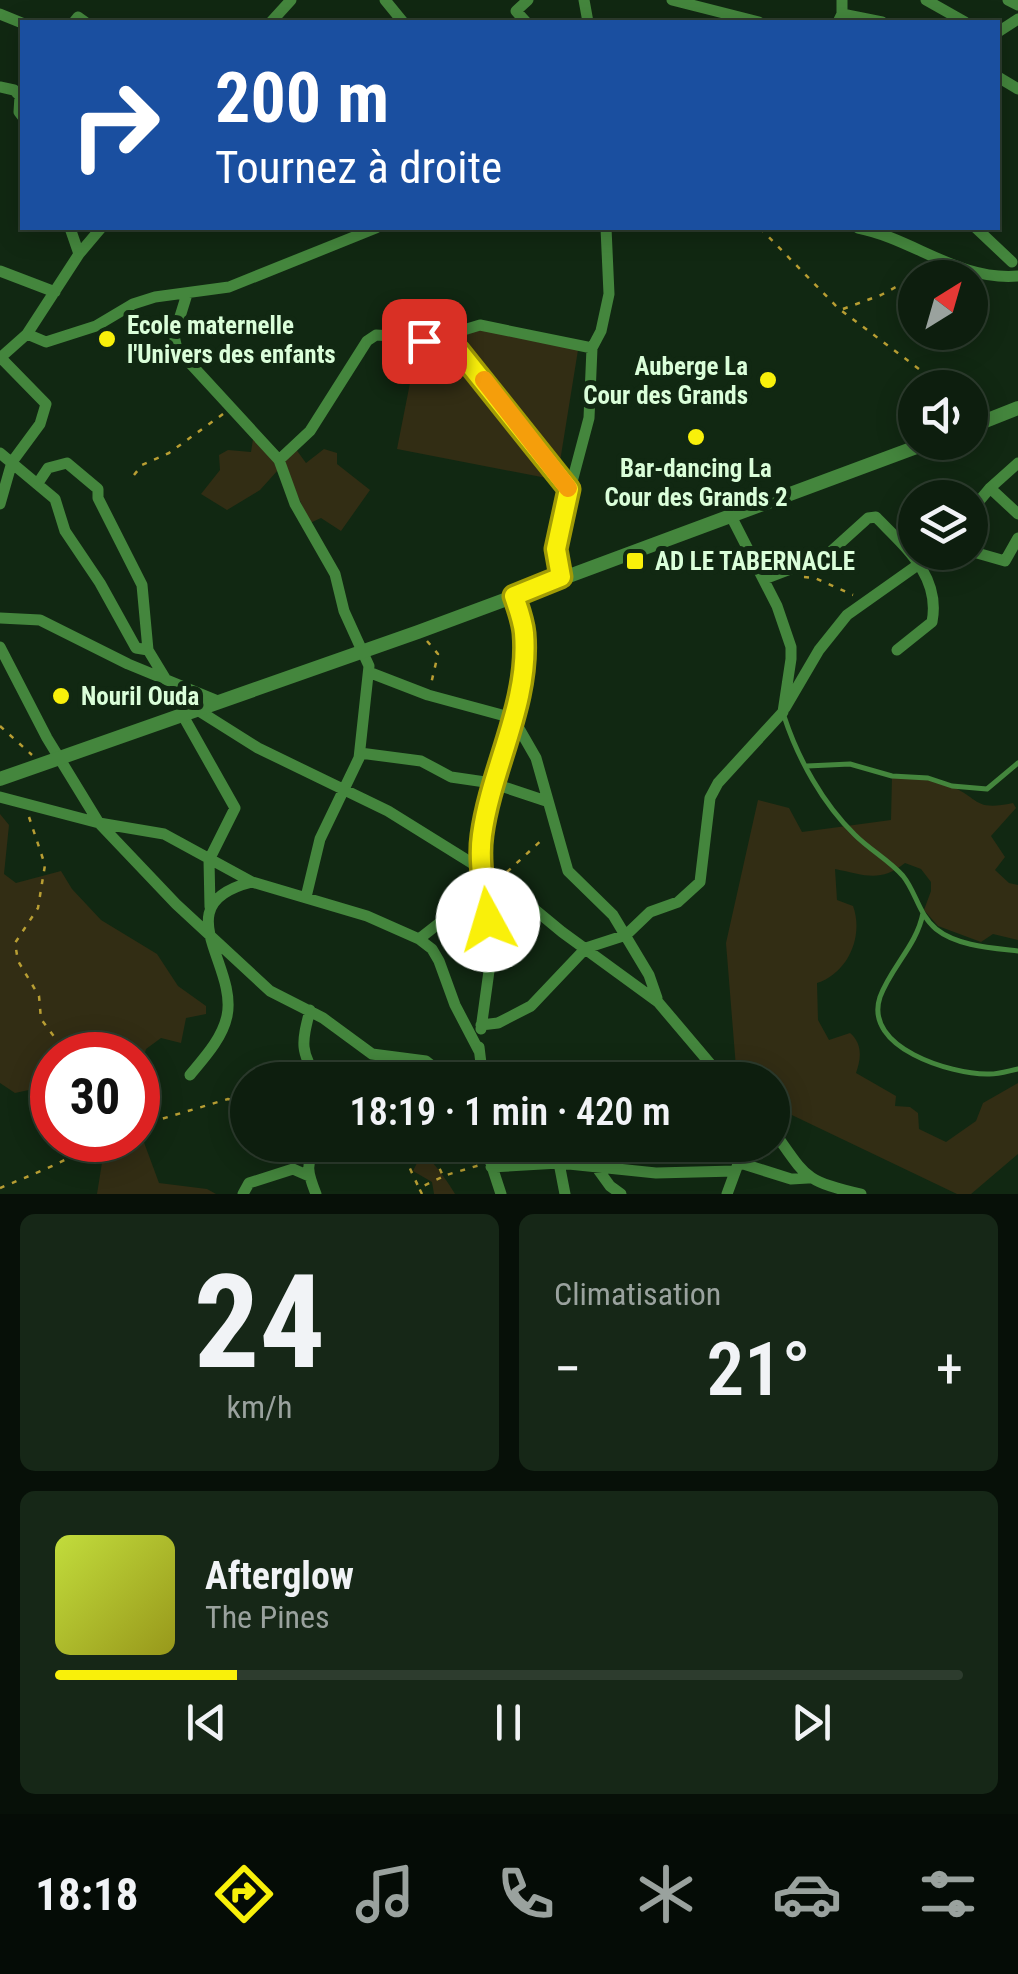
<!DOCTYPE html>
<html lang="fr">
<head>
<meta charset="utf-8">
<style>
  :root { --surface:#0d1e0e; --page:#162717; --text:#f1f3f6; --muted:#9aa29e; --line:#2d3c2e; --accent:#f9f00a }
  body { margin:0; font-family:"Roboto Condensed",sans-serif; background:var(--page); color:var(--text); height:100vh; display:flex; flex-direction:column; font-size:38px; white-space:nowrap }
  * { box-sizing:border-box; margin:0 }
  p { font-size:32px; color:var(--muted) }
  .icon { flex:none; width:55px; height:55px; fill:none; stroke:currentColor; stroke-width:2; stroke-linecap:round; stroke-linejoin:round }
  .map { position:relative; height:1194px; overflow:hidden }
  .panel { display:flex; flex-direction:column; gap:20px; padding:20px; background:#071008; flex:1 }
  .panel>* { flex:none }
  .banner { position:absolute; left:20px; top:20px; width:980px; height:210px; border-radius:0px; box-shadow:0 5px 25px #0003,0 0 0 2px var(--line); background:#1a4fa0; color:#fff; overflow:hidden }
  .needle { width:65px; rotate:37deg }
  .fabs { position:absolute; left:898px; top:260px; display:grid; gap:20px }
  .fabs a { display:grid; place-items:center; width:90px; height:90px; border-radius:50%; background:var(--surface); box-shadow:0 5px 25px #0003,0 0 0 2px var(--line); font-size:50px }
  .speed { position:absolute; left:30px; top:1032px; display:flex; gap:20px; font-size:50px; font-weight:700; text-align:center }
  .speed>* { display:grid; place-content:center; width:130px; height:130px; border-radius:50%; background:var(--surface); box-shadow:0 5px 25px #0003,0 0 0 2px var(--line); line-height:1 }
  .speed .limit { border:15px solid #d22; background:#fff; color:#111 }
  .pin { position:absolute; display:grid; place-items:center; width:85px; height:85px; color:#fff; margin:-42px; border-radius:20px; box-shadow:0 5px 15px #0006 }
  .me { position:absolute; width:110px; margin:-55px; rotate:354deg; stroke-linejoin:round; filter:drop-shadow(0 0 8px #0008) }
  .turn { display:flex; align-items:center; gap:35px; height:210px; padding:0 30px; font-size:45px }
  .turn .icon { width:130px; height:130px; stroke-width:2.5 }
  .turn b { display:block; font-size:70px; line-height:85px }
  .big { font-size:75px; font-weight:600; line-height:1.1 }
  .panel .widget { flex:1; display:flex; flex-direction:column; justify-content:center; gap:15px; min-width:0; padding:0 35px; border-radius:15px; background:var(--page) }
  .panel .dial { align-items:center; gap:0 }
  .dial b { font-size:130px; line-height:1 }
  .song { display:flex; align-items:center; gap:30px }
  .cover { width:120px; height:120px; border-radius:15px; background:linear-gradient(135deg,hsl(70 70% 55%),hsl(60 70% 35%)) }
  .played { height:10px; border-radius:5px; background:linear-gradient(90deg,var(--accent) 20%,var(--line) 20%) }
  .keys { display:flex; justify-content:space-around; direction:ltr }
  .heat { display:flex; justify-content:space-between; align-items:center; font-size:55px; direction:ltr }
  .panel .tiles { flex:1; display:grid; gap:20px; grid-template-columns:1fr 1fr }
  .widget:last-child { grid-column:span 2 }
  .trip { position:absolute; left:230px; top:1062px; width:560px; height:100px; border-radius:50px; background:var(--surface); box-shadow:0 5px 25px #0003,0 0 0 2px var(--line); font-weight:600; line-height:100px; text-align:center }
  .tab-bar { display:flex; height:160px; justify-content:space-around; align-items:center; background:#050c06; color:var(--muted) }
  .tab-bar .icon { width:70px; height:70px }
  .tab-bar .selected { color:var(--accent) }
  .tab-bar b { font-size:45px; color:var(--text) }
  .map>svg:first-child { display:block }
</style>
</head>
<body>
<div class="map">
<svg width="1018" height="1194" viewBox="0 0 1018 1194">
  <rect width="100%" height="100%" fill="#112812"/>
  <!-- green -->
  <path fill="#322d14" d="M 423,317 L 578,350 L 557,480 L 397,449 Z
    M 253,439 L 275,461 L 278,470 L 260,490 L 227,510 L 201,494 L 220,470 L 219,455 L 228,450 L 251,452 Z
    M 295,448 L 306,463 L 324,449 L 337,453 L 337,464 L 370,490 L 341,531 L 321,518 L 310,523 L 282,461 Z
    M 892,776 C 911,777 929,778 948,785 C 980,797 972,812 1013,803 L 1016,808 L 991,836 L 1005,857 L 995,870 L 1009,883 L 1018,885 L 1018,940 L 993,934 L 981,942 L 938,926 L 924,910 L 931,891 L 931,882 L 921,869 L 905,863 C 880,883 865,875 835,869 L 837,900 L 853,906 C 864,936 848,973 817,983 L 818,1020 L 829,1040 L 850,1033 C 863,1044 861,1059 856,1073 L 896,1096 L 895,1106 L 910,1107 L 918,1113 L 919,1129 L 946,1142 L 976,1121 L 983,1103 L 1018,1083 L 1018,1154 L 971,1194 L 957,1194 L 773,1106 L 772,1080 L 737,1080 L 726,943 L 758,800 L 789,808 L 802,832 L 891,820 Z
    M 0,814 L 9,825 L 4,874 L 16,883 L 61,871 L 72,889 L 101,920 L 157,954 L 178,986 L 206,1006 L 206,1014 L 186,1018 L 181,1043 L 161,1038 L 146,1049 L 139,1073 L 154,1086 L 154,1111 L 142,1137 L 159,1183 L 207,1189 L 216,1194 L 97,1194 L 104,1150 L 99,1140 L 138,1140 L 138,1055 L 52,1055 L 52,1090 L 47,1086 L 15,1093 L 0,1083 Z
    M 426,1156 C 436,1165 448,1182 455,1194 L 434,1194 L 432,1182 L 413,1171 L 419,1159 Z"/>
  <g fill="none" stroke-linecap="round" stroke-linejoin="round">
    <!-- path -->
    <path stroke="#b89e33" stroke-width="2.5" stroke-dasharray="5 8" stroke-linecap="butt" d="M 760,228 L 838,308 L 935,381
      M 843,309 L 881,295 L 931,268
      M 134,475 L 142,465 L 169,453 L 223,414
      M 804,577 L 815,578 L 853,595
      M 427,641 L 438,654 L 431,684
      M 0,726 L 32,755
      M 29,817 L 45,865 L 38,908 L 15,943 L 18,961 L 39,996 L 41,1019 L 68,1055
      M 507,872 L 545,837
      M 138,1126 L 228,1099 L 248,1103
      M 295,1145 L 300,1157
      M 399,1145 L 419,1188
      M 429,1145 L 443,1176 L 480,1165
      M 0,1188 C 26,1177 79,1157 97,1140
      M 422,1194 L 419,1188 L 442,1177"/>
    <!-- service -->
    <path stroke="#44863d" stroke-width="5" d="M 784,716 C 798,759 823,804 855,835 C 870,850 889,860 903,876 C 916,892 919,915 936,929 C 957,946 992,948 1018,951
      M 807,766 L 850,764 L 892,776 L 928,778 L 952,786 L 987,789 L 1018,763
      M 923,913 C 917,945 891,967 880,997 C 863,1048 951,1074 987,1074 C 997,1075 1008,1071 1018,1069"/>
    <!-- minor -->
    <path stroke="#44863d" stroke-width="11" d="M 385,0 L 403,22
      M 584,0 L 588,22
      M 672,0 L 759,22
      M 926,0 L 965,22
      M 1008,0 L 1018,5
      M 0,14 L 22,23
      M 842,14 L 882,22
      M 74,22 L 78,17 L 85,22
      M 271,22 L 291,0
      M 526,22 L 516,11 L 528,0
      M 838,22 L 842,14 L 842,0
      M 998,32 L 1018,19
      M 998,77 L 1018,89
      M 0,87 L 14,90 L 20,96 L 19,112 L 22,116
      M 70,228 L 79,254
      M 858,228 C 914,239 958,281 1018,276
      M 976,228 L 1012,262
      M 0,271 L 55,292
      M 187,294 L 174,336 L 177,349 L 279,460 L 295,504 L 335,574 L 344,611 L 369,666 L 359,758 L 320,839 L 306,897
      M 27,334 L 46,342 L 96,326 L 133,304 L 155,297 L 229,287 L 376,228
      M 427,341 L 480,325 L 592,348
      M 0,358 L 27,334 L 79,254 L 101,228
      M 0,453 L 55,499 L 65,531 L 100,583 L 136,648 L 148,650
      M 279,460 L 310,431 L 367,341 L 376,335 L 392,336 L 459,350 L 569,489
      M 38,483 L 48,468 L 67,463 L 98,489 L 98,498 L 142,585 L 148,650 L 165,678
      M 990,488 L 1018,514
      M 0,504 L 12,462 L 40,424 L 46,404 L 2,359
      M 970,512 L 990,488 L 1018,463
      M 970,551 L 1005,561 L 1018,538
      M 561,577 L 556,542 L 589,418 L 592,348 L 601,331 L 609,294 L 606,228
      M 764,579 L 827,555 L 868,518 L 876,517 C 905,547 941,576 932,622 L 897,650
      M 0,618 L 40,620 L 128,664 L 218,701
      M 0,647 L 47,738 L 99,823 L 176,904 L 270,991 L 323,1018 L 372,1054 L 426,1061 L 450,1080
      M 371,673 L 428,695 L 513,718 L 536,758 L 568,871 L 613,915 L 649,975 L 657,998
      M 785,708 L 819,650 L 847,615 L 936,552
      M 196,709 L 258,748 L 388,811 L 499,880 L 562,932 L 658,1002 L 724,1080
      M 182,714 L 235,808 L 209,860 L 210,907
      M 360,753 L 421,761 L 451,777 L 492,783 L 546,801
      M 0,797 L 99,823 L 164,834 L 252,882 L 367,916 L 419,939 L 432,949 L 439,961 L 455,1005 L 479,1051
      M 419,939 L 484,888
      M 310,1010 C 302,1042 299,1052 319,1080
      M 481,1025 L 498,1023 L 531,1006 L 586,948 L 626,935 L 650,912 L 678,902 L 700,882 L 710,798 L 718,783 L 783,712 L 791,659 L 791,647 L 777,606 L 732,518
      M 481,1029 L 489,971 L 481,851 C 483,826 487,798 494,773 C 508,727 528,683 524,634 C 524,622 518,608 514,596
      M 479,1047 L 483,1080
      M 190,1075 C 204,1058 222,1039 227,1016 C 238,964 164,904 252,882
      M 425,1080 L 444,1075
      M 772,1129 C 806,1176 802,1181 861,1194
      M 485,1145 L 501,1194
      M 737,1162 L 791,1179 L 808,1178
      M 546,1163 L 548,1145
      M 559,1163 L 565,1194
      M 491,1167 L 559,1163 L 656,1173 L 735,1171
      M 597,1168 L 610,1186 L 621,1194
      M 243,1194 L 249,1183 L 293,1169 L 309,1176
      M 316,1194 C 308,1174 304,1163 318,1145
      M 727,1194 L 745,1145"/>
    <!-- tertiary -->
    <path stroke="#44863d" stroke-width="14" d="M 970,427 L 1018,408
      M 0,779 L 418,632 L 930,442"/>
  </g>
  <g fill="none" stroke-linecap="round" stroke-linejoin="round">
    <defs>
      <path id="route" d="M 424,341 L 458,350 L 569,489 L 556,549 L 561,577 L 514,596 C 518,608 523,621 524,633 C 530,703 491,768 482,835 C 478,863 485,892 488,920"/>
    </defs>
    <!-- route casing -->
    <use href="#route" stroke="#a29c06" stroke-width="25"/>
    <!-- route -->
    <use href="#route" stroke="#f9f00a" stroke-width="18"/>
    <!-- slow -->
    <path stroke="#f59e0b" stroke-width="18" d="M 484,380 L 568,488"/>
  </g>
  <!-- markers -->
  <g fill="#f9f00a" stroke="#112812" stroke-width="4">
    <circle cx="107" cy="339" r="10"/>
    <circle cx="768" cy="380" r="10"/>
    <circle cx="696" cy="437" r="10"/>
    <rect x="625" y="551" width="20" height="20" rx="5"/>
    <circle cx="61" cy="696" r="10"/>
  </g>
  <g text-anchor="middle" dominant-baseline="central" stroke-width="10" stroke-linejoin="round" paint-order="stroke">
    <!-- poi labels -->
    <g font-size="25" font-weight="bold" fill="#dafed9" stroke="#112812" text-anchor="start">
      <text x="127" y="325">Ecole maternelle<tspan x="127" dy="29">l'Univers des enfants</tspan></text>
      <text x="748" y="366" text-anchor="end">Auberge La<tspan x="748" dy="29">Cour des Grands</tspan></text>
      <text x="696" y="468" text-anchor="middle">Bar-dancing La<tspan x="696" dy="29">Cour des Grands 2</tspan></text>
      <text x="655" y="561">AD LE TABERNACLE</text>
      <text x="81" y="696">Nouril Ouda</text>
    </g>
  </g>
</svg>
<div class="fabs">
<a><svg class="needle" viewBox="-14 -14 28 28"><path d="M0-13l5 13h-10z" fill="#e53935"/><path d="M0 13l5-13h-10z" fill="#9aa29e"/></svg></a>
<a><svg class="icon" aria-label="sound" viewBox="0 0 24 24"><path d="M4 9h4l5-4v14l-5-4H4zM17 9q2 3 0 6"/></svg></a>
<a><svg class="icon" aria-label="layers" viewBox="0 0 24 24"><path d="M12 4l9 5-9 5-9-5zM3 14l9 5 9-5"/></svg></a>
</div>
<div class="speed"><div class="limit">30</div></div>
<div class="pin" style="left:424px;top:341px;background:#d93025"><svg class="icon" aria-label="arrive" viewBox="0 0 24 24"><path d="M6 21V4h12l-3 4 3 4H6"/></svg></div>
<svg class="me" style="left:488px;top:920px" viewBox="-20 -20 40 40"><circle r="19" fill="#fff"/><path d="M0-13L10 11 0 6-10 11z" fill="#f9f00a"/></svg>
<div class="trip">18:19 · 1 min · 420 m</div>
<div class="banner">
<div class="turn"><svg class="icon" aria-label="right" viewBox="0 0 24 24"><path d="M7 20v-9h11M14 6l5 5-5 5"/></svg><div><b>200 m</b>Tournez à droite</div></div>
</div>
</div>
<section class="panel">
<div class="tiles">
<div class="widget dial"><b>24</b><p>km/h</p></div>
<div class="widget"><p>Climatisation</p>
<div class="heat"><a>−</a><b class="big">21°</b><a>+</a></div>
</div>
<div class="widget">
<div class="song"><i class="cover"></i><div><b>Afterglow</b><p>The Pines</p></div></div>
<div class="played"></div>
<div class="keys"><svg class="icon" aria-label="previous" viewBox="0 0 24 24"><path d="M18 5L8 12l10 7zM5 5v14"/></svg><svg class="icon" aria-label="pause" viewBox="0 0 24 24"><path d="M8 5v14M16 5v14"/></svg><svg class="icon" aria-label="next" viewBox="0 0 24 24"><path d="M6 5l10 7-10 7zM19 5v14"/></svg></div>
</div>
</div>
</section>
<nav class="tab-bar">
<b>18:18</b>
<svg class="icon selected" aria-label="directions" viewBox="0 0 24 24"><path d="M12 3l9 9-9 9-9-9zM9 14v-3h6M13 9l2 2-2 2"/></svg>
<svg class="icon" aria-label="music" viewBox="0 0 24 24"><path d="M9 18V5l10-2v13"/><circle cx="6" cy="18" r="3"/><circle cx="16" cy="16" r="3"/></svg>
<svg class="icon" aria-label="phone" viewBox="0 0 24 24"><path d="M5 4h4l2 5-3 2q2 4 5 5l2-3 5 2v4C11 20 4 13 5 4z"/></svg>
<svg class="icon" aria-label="climate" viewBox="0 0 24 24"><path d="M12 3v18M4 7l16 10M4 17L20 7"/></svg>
<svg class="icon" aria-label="car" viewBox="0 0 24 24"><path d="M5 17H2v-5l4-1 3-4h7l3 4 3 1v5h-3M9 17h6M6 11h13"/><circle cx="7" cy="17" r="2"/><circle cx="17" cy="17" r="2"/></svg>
<svg class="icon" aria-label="filters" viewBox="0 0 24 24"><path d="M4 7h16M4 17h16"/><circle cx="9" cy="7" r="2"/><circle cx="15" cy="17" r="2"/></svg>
</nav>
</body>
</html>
